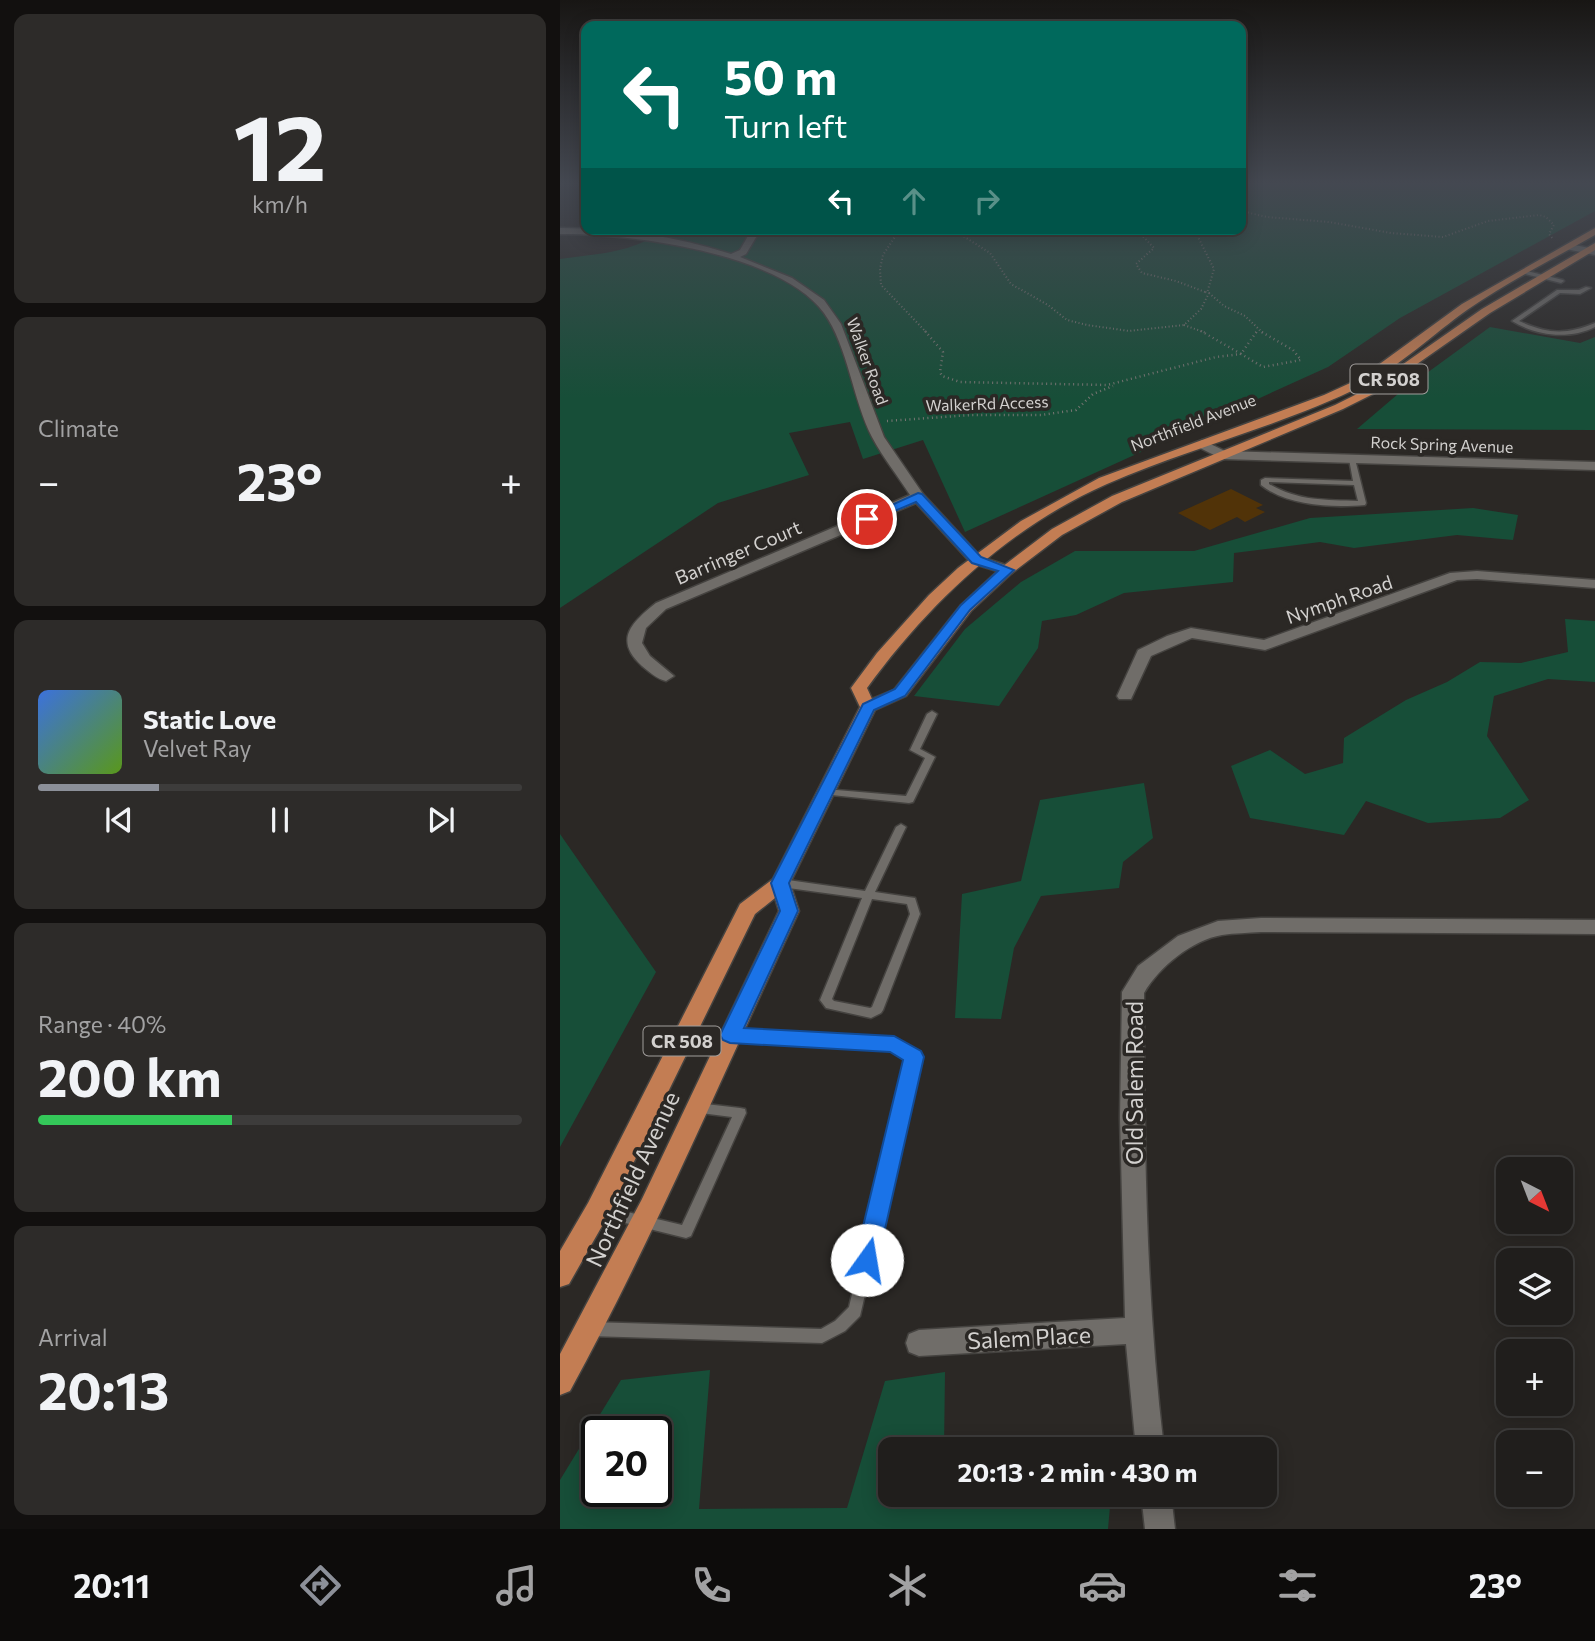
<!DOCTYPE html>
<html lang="en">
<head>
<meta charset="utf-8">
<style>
  :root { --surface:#201e1c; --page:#2d2b29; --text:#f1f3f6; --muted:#a2a2a3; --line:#3d3c3b; --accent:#8c9099 }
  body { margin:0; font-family:Commissioner,sans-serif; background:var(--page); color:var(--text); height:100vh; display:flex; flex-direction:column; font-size:26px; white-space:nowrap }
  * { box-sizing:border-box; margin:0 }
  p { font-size:23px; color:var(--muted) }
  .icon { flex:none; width:38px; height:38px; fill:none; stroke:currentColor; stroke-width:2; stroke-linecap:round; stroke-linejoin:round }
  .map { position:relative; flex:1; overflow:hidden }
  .details { display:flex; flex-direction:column; gap:14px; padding:14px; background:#12100f; width:560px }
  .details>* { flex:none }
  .guide { position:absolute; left:21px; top:21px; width:665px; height:214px; border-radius:14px; box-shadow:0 4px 18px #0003,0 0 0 2px var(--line); background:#00695c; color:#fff; overflow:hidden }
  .needle { width:46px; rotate:138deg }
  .controls { position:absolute; left:936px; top:1157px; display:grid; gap:14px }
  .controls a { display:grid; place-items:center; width:77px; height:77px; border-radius:14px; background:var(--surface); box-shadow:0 4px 18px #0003,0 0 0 2px var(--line); font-size:35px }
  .speed { position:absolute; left:21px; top:1416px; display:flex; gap:14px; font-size:35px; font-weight:700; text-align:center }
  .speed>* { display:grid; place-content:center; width:91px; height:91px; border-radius:50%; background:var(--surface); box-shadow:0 4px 18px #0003,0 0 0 2px var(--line); line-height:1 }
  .speed .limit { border:4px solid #111; border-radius:10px; background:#fff; color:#111 }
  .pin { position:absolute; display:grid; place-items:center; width:60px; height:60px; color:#fff; margin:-30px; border:4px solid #fff; border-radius:50%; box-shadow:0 2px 7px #0007 }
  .me { position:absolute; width:77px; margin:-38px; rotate:13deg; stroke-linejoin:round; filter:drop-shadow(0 0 5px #0008) }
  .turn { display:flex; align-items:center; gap:24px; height:147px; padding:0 28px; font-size:32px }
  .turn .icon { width:91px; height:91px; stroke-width:2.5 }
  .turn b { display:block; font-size:49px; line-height:60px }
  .lanes { display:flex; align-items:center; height:66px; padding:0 28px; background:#0003; justify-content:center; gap:35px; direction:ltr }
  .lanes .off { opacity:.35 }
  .big { font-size:52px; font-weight:700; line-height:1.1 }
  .details .card { flex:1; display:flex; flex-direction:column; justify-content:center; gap:10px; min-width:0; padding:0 24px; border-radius:14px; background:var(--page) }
  .details .dial { align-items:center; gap:0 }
  .dial b { font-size:91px; line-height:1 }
  .song { display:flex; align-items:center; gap:21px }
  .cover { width:84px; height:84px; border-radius:10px; background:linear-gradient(135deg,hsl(220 70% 55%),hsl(90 70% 35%)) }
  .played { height:7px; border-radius:4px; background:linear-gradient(90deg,var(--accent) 25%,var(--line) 25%) }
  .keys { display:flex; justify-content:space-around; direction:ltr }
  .heat { display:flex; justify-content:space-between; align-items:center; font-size:38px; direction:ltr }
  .charge { height:10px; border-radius:5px; background:linear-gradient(90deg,#34c759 40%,var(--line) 0) }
  .trip { position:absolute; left:318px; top:1437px; width:399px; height:70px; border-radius:14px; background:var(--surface); box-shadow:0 4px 18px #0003,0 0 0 2px var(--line); font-weight:700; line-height:70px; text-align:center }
  .tab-bar { display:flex; height:112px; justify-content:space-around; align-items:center; background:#0d0c0b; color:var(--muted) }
  .tab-bar .icon { width:49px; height:49px }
  .tab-bar .current { color:var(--accent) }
  .tab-bar b { font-size:32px; color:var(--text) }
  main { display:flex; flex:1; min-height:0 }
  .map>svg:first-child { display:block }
</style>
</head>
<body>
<main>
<section class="details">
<div class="card dial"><b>12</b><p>km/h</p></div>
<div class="card"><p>Climate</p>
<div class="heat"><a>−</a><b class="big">23°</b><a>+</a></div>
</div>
<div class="card">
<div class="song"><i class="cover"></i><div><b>Static Love</b><p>Velvet Ray</p></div></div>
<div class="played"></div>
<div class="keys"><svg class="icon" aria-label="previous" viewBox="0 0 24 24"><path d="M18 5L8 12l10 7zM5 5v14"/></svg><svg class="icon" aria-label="pause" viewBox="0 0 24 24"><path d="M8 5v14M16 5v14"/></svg><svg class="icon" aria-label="next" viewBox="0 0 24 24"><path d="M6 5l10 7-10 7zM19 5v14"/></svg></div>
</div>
<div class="card"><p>Range · 40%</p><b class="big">200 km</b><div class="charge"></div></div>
<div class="card"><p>Arrival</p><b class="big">20:13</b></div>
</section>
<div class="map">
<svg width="1035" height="1529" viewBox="0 0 1035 1529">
  <rect width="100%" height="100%" fill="#2b2825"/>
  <!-- green -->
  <path fill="#174e38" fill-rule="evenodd" d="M 681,183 L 1035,183 L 1035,211 L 840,318 L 768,367 L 405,532 L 363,440 L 303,459 L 290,422 L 229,433 L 249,475 L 158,503 L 0,608 L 0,259 C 35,254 76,253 104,229 L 681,229 Z
    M 930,327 L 1020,343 L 1035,337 L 1035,430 L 797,429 L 838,394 Z
    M 913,508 L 958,515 L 953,540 L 897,535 L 794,548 L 760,542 L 674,553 L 673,582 L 564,593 L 516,615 L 482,621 L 478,648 L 439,706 L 354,696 L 405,629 L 461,582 L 515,551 L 634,551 L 750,518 Z
    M 1005,619 L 1035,621 L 1035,682 L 988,679 L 934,696 L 927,736 L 969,800 L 940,818 L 868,823 L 806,801 L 784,835 L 690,818 L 671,766 L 710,750 L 745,774 L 783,763 L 784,738 L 846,700 L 887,682 L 920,662 L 961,663 L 1008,652 Z
    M 584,783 L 593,838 L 563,862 L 559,888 L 481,896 L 454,948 L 441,1019 L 395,1018 L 402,894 L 461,881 L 480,800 Z
    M 0,834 L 96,972 L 0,1147 Z
    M 150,1370 L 139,1509 L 287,1508 L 325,1381 L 385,1372 L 384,1449 L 331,1449 L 331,1494 L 551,1495 L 548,1529 L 0,1529 L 0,1480 L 61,1380 ZM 37,1432 L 96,1432 L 96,1491 L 37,1491 Z"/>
  <!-- building -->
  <path fill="#513308" d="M 671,489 L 703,505 L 696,508 L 705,512 L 685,522 L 677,517 L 650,530 L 618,513 Z"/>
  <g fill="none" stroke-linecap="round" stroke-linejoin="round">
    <defs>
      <path id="lane" d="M 963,270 L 1003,280 L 1004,281 L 1001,283 L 961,273 L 961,271 Z
        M 1026,287 L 1031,288 L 1020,294 L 1000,293 L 959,321 C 988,334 1006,335 1035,323 L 1035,327 C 1009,340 976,336 952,321 L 997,290 L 1019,290 Z
        M 792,457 L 795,459 L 806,503 L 805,505 C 773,508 727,506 701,485 L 701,480 L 705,478 L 793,481 L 789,459 ZM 709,482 L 794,485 L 798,501 C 766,500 737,501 709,484 Z
        M 372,711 L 377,714 L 360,749 L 375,757 L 353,802 L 349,803 L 262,794 L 260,792 L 265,789 L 346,796 L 365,758 L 350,750 L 367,714 Z
        M 341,824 L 346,827 L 315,892 L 355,898 L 360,914 L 323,1010 L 321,1013 L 311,1018 L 266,1008 L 260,1000 L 302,898 L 221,887 L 217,886 L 216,883 L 217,880 L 221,879 L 305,891 L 336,827 ZM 312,899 L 347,904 L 350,914 L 312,1007 L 310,1008 L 274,1001 L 272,999 Z
        M 170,1030 L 334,1040 L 358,1053 L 360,1057 L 300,1316 L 285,1331 L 262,1343 L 30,1336 L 25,1334 L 23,1329 L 25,1324 L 30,1322 L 261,1329 L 275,1321 L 289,1307 L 347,1059 L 332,1050 L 170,1040 L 166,1038 L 164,1035 L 166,1032 Z
        M 137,1103 L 180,1108 L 185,1109 L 186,1113 L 131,1236 L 126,1238 L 33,1215 L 31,1211 L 33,1207 L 38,1205 L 122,1225 L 172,1117 L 133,1112 L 131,1108 L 133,1104 Z"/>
      <path id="street" d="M 0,228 C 58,228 115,236 171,254 L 180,250 L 192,229 L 201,229 L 186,254 L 180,257 L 232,278 L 264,300 L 281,324 L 324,437 L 363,494 L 421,557 L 452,567 L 452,573 L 447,574 L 411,563 L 356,503 L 106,609 L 86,628 L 82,643 L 90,656 L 114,676 L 106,681 C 97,679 89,672 82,666 C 53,640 72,622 96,603 L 350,495 C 338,476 323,458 312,437 C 293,401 288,346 264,313 C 221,253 69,233 0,234 Z
        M 1009,244 L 1035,249 L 1035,255 L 1006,249 L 1004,247 Z
        M 642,440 L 665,451 L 1035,462 L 1035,470 L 662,459 L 638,447 L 636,444 Z
        M 917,571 L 1035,580 L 1035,588 L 917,579 L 897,580 L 705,650 L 632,638 L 591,656 L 571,699 L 559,699 L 557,696 L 578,650 L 607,636 L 631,628 L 704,640 L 890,573 Z
        M 701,918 L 1035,920 L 1035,934 L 701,932 C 688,933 675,933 662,935 C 632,940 599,967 584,993 C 584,1145 586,1298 604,1449 L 576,1449 L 566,1344 L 359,1356 L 349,1352 L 346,1343 L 349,1334 L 359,1330 L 565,1318 L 560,1118 L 562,992 L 578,966 L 618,936 L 658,921 Z
        M 581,1494 L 611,1494 L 615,1529 L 585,1529 Z"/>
      <path id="primary" d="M 1035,228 L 1035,235 C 993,259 947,282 907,310 C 876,332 837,368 804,385 C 722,426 631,447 547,484 C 449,527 369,603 307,688 L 312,699 L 334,690 L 401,605 L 442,567 L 492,529 L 552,496 L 775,405 L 809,388 L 922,309 L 1035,243 L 1035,250 L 930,313 L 817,392 L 783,409 L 562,502 L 502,535 L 452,573 L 411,611 L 346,696 L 315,710 L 230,883 L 239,911 C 164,1072 95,1235 10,1391 L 0,1395 L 0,1354 L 82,1199 L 219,911 L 215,898 L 195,914 L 46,1219 L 9,1284 L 0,1287 L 0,1251 L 28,1203 L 180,904 L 213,879 L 300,707 L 291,688 L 317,653 L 369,595 L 398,568 L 461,521 L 539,478 L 764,395 L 799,379 L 902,304 Z"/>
    </defs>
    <!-- lane casing -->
    <use href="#lane" stroke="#454340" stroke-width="3"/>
    <!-- street casing -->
    <use href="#street" stroke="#454340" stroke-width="3"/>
    <!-- primary casing -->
    <use href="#primary" stroke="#454340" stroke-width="3"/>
    <!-- path-far1 -->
    <path stroke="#787673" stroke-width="2" stroke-dasharray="1 2.5" stroke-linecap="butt" d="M 681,211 L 707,217 L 769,222 L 831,233 L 883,237 L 928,221 L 979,215 L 986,217 L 994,225 L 989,234 L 993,239
      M 340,229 L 323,255 L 320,269 L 321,285 L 367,333
      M 392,229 L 430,253 L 451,284 L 488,305 L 507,320 L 527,325 L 569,331 L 624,325 L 641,309 L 649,293 L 645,292
      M 576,229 L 594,248 L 576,264 L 582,273 L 616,281 L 645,292
      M 634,229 L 654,269 L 647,293
      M 649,293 L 664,306 L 685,316 L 703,333
      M 624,325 L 646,333
      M 696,333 L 698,330"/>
    <!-- path -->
    <path stroke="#787673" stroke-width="2.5" stroke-dasharray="1 3.5" stroke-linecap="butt" d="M 365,331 L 383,352 L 380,372 L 382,376 L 400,382 L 547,385 L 656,357 L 681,354 L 703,367 L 741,360 L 733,350 L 700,331
      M 641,331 L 681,354 L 697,331
      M 327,421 L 411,415 L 481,415 L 516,410 L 533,394 L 553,386"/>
    <!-- lane -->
    <use href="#lane" fill="#706d69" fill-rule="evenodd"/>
    <!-- street -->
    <use href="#street" fill="#706d69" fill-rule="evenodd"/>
    <!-- primary -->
    <use href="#primary" fill="#c37d53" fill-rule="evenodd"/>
  </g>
  <!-- sky -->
  <linearGradient id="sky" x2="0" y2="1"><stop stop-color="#181614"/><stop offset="0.46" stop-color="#444851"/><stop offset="1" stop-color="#444851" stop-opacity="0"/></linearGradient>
  <rect width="1035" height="398" fill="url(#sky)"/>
  <!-- route -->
  <path fill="#1a73e8" stroke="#114b97" stroke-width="2" d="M 358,493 L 362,494 L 421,557 L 454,570 L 410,610 L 345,696 L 314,710 L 229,883 L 238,911 L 184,1028 L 334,1036 L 361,1051 L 364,1057 L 318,1260 L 315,1268 L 307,1271 L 299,1268 L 295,1260 L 343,1060 L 330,1052 L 170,1043 L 163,1040 L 160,1035 L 220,911 L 211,883 L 303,704 L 335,689 L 401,605 L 438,571 L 412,563 L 356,502 L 311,521 L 301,519 Z"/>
  <g text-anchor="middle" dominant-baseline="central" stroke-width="7" stroke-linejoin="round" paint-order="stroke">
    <!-- far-street labels -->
    <g font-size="16" fill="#d3d1cf" stroke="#2b2825">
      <text transform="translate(308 361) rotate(70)">Walker Road</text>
      <text transform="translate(427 403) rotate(-2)">WalkerRd Access</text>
      <text transform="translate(633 422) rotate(-21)">Northfield Avenue</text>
      <text transform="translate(882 444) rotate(2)">Rock Spring Avenue</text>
    </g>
    <!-- shield labels -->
    <g fill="#2b2825" stroke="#a19e9c" stroke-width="2">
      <rect x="790.5" y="364.5" width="77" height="29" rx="5"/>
      <rect x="83.5" y="1026.5" width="77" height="29" rx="5"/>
    </g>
    <g font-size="18" font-weight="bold" fill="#d3d1cf">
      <text x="829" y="379">CR 508</text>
      <text x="122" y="1041">CR 508</text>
    </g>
    <!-- street labels -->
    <g font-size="19" fill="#d3d1cf" stroke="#2b2825">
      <text transform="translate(178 552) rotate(-23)">Barringer Court</text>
      <text transform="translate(779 599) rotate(-19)">Nymph Road</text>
    </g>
    <!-- near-street labels -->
    <g font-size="23" fill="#d3d1cf" stroke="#2b2825">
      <text transform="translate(574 1083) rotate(-90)">Old Salem Road</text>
      <text transform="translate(72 1179) rotate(-65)">Northfield Avenue</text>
      <text transform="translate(469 1337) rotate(-3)">Salem Place</text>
    </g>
  </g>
</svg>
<div class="controls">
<a><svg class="needle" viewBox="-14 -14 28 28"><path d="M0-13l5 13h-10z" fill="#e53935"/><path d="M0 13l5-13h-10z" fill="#a2a2a3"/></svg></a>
<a><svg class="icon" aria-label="layers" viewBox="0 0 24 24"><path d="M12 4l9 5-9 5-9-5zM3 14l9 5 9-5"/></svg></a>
<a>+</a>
<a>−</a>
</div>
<div class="speed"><div class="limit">20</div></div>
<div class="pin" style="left:307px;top:519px;background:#d93025"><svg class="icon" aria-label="arrive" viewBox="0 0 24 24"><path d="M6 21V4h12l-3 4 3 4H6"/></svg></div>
<svg class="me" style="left:307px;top:1260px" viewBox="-20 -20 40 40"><circle r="19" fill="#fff"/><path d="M0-13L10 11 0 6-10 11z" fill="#1a73e8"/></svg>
<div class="trip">20:13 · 2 min · 430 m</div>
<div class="guide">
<div class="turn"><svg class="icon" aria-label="left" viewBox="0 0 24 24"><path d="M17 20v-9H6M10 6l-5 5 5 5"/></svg><div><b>50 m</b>Turn left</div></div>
<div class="lanes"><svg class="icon" aria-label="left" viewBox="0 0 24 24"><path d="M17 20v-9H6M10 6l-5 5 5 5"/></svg><svg class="icon off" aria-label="ahead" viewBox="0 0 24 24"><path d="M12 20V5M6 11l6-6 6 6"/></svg><svg class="icon off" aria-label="right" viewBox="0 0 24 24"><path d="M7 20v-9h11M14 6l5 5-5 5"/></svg></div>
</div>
</div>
</main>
<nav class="tab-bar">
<b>20:11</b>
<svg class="icon current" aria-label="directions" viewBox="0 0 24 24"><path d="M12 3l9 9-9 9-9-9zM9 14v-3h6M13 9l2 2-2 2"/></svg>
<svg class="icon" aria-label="music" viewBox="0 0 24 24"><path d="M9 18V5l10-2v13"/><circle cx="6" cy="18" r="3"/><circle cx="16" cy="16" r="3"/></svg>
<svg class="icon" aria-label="phone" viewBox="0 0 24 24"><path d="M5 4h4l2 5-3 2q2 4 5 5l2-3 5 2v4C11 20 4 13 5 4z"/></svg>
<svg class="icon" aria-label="climate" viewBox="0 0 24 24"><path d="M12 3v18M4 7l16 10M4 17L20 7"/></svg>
<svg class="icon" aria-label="car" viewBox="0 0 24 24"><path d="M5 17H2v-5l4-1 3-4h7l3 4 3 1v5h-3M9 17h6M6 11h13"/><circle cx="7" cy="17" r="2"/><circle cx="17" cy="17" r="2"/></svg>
<svg class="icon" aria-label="filters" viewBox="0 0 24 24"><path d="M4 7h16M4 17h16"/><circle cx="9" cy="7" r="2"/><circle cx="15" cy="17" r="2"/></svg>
<b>23°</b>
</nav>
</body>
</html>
